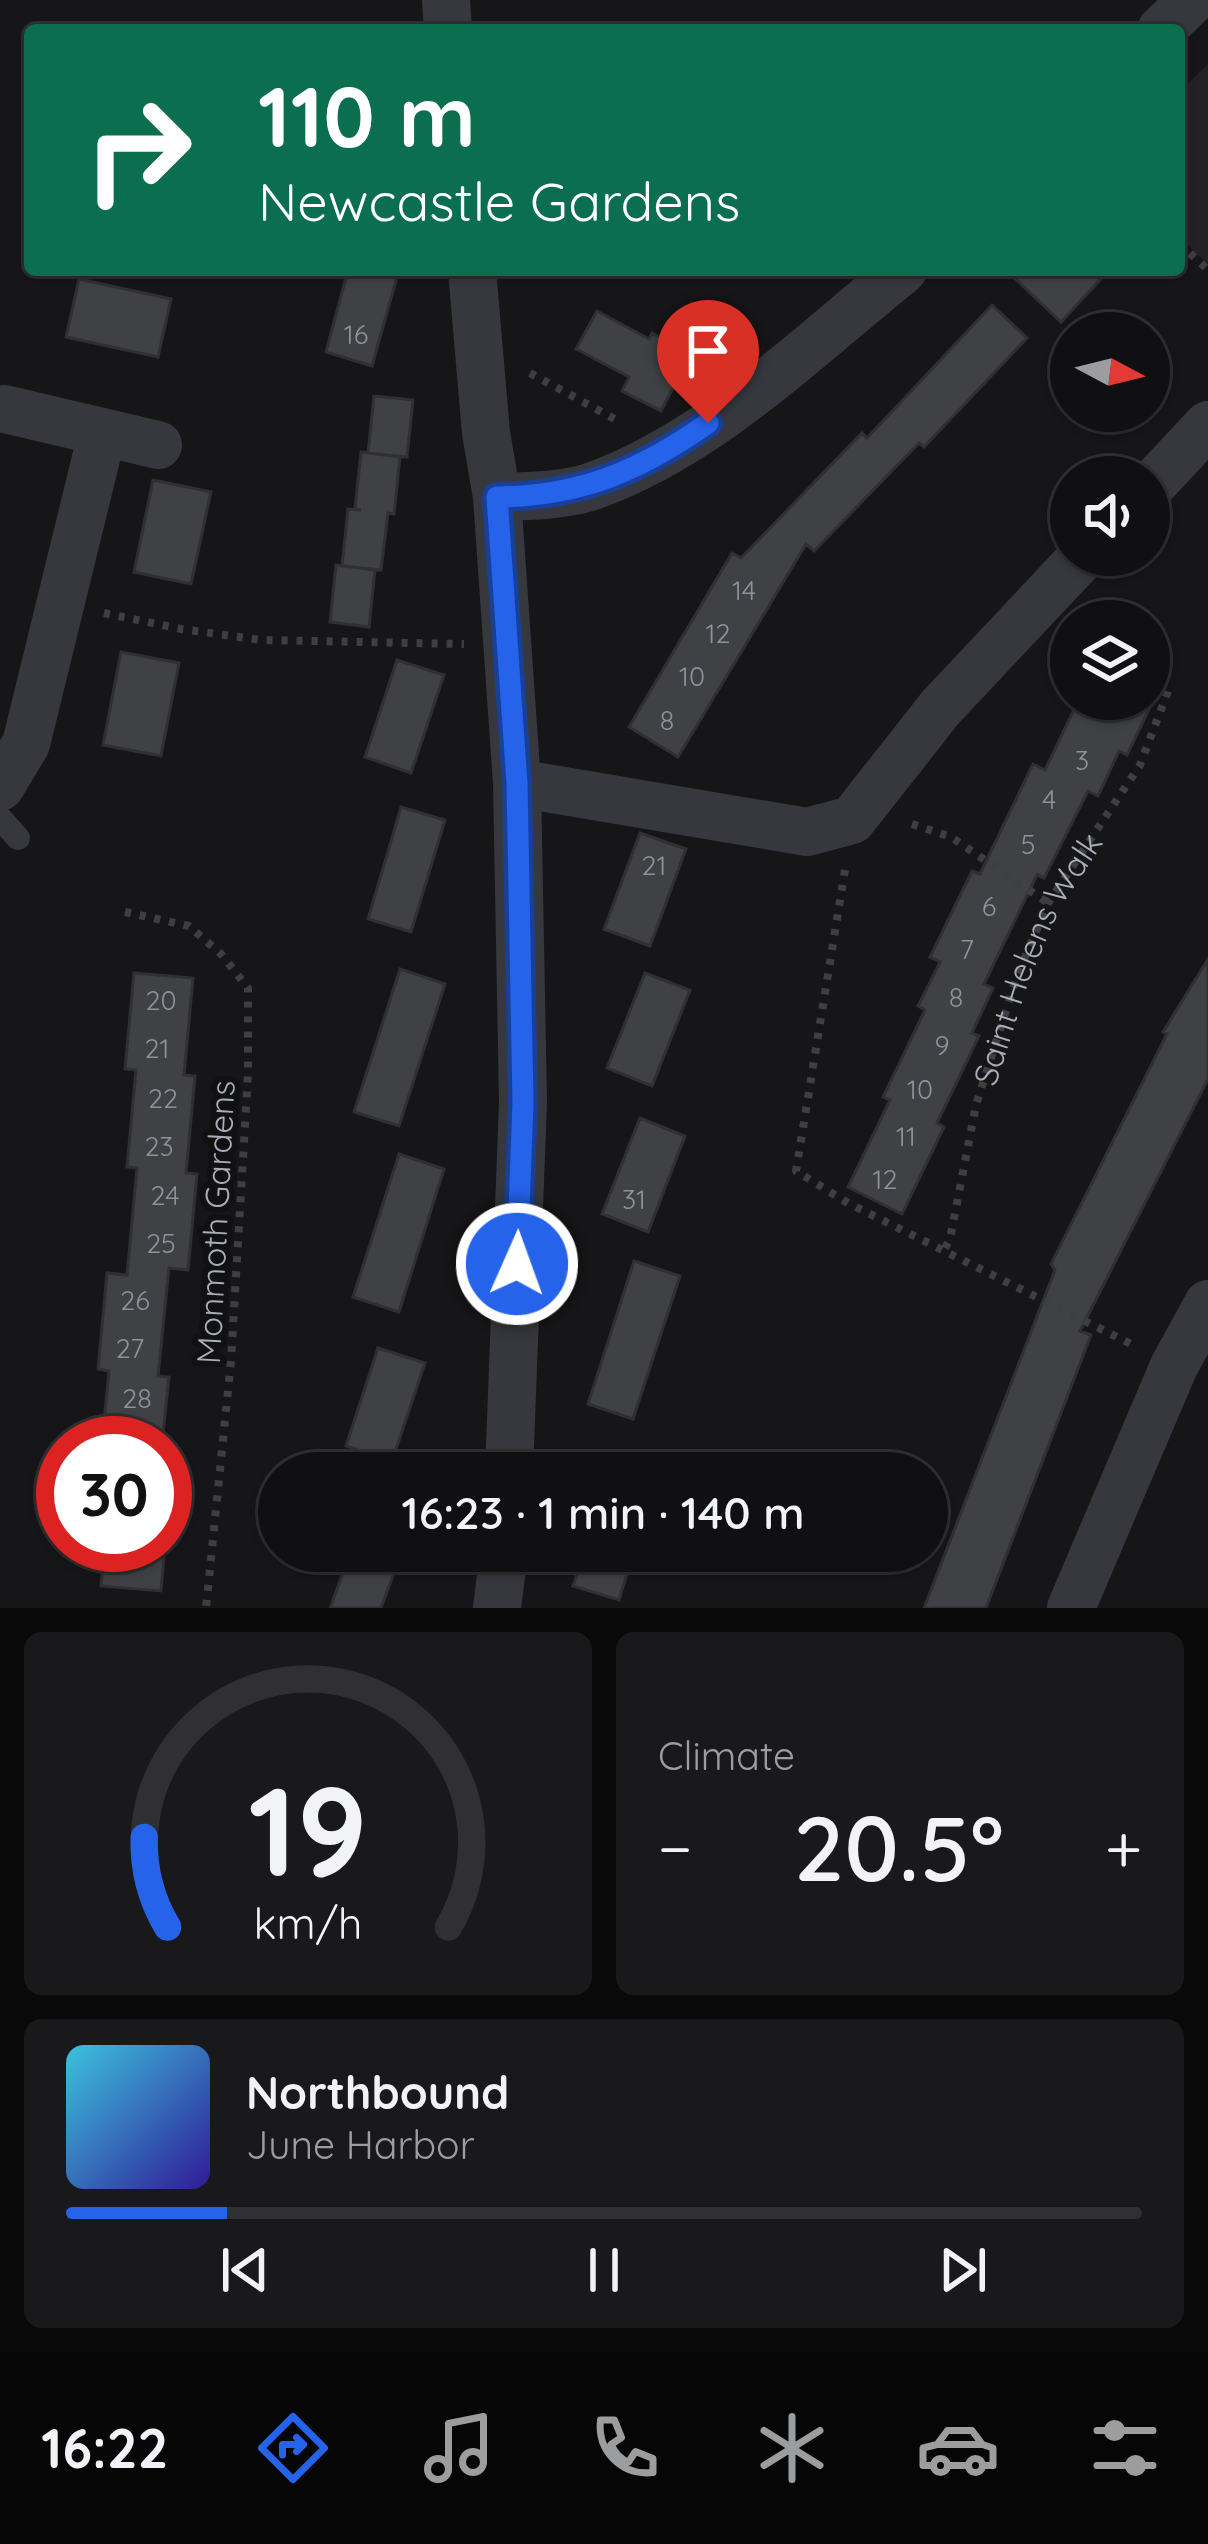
<!DOCTYPE html>
<html lang="en">
<head>
<meta charset="utf-8">
<style>
  :root { --surface:#101012; --page:#19191b; --text:#f1f3f6; --muted:#9c9d9f; --line:#303032; --accent:#2563eb }
  body { margin:0; font-family:Quicksand,sans-serif; background:var(--page); color:var(--text); height:100vh; display:flex; flex-direction:column; font-size:45px; white-space:nowrap }
  * { box-sizing:border-box; margin:0 }
  p { font-size:39px; color:var(--muted) }
  .icon { flex:none; width:66px; height:66px; fill:none; stroke:currentColor; stroke-width:2; stroke-linecap:round; stroke-linejoin:round }
  .map { position:relative; height:1608px; overflow:hidden }
  .panel { display:flex; flex-direction:column; gap:24px; padding:24px; background:#09090a; flex:1 }
  .panel>* { flex:none }
  .guide { position:absolute; left:24px; top:24px; width:1161px; height:252px; border-radius:12px; box-shadow:0 3px 9px #0004,0 0 0 3px var(--line); background:#0b6e4f; color:#fff; overflow:hidden }
  .needle { width:78px; rotate:97deg }
  .controls { position:absolute; left:1050px; top:312px; display:grid; gap:24px }
  .controls a { display:grid; place-items:center; width:120px; height:120px; border-radius:50%; background:var(--surface); box-shadow:0 3px 9px #0004,0 0 0 3px var(--line); font-size:60px }
  .speed { position:absolute; left:36px; top:1416px; display:flex; gap:24px; font-size:60px; font-weight:700; text-align:center }
  .speed>* { display:grid; place-content:center; width:156px; height:156px; border-radius:50%; background:var(--surface); box-shadow:0 3px 9px #0004,0 0 0 3px var(--line); line-height:1 }
  .speed .limit { border:18px solid #d22; background:#fff; color:#111 }
  .pin { position:absolute; display:grid; place-items:center; width:102px; height:102px; color:#fff; margin:-123px -51px; border-radius:50% 50% 50% 0; rotate:-45deg; box-shadow:0 0 12px #0007 }
  .pin .icon { rotate:45deg }
  .me { position:absolute; width:132px; margin:-66px; rotate:2deg; stroke-linejoin:round; filter:drop-shadow(0 0 9px #0008) }
  .turn { display:flex; align-items:center; gap:42px; height:252px; padding:0 36px; font-size:54px }
  .turn .icon { width:156px; height:156px; stroke-width:2.5 }
  .turn b { display:block; font-size:84px; line-height:102px }
  .big { font-size:90px; font-weight:600; line-height:1.1 }
  .panel .widget { flex:1; display:flex; flex-direction:column; justify-content:center; gap:18px; min-width:0; padding:0 42px; border-radius:18px; background:var(--page) }
  .panel .dial { align-items:center; gap:0 }
  .dial svg { height:312px; overflow:visible; fill:none; stroke:var(--line); stroke-width:7; stroke-linecap:round; text-anchor:middle }
  .dial text { fill:var(--text); stroke:none }
  .song { display:flex; align-items:center; gap:36px }
  .cover { width:144px; height:144px; border-radius:18px; background:linear-gradient(135deg,hsl(190 70% 55%),hsl(250 70% 35%)) }
  .played { height:12px; border-radius:6px; background:linear-gradient(90deg,var(--accent) 15%,var(--line) 15%) }
  .keys { display:flex; justify-content:space-around; direction:ltr }
  .heat { display:flex; justify-content:space-between; align-items:center; font-size:66px; direction:ltr }
  .panel .tiles { flex:1; display:grid; gap:24px; grid-template-columns:1fr 1fr }
  .widget:last-child { grid-column:span 2 }
  .trip { position:absolute; left:258px; top:1452px; width:690px; height:120px; border-radius:60px; background:var(--surface); box-shadow:0 3px 9px #0004,0 0 0 3px var(--line); font-weight:600; line-height:120px; text-align:center }
  .tabs { display:flex; height:192px; justify-content:space-around; align-items:center; background:#060607; color:var(--muted) }
  .tabs .icon { width:84px; height:84px }
  .tabs .on { color:var(--accent) }
  .tabs b { font-size:54px; color:var(--text) }
  .map>svg:first-child { display:block }
</style>
</head>
<body>
<div class="map">
<svg width="1208" height="1608" viewBox="0 0 1208 1608">
  <rect width="100%" height="100%" fill="#161618"/>
  <!-- built -->
  <path fill="#222225" d="M 1208,64 L 1208,264 L 1179,237 L 1179,92 Z"/>
  <!-- building -->
  <path fill="#404145" stroke="#303034" stroke-width="3" d="M 348,270 L 399,270 L 372,366 L 326,352 Z
    M 1006,270 L 1109,270 L 1061,322 Z
    M 79,279 L 171,299 L 158,357 L 66,337 Z
    M 992,305 L 1027,338 L 924,447 L 919,443 L 814,551 L 806,544 L 678,757 L 629,727 L 732,553 L 741,558 L 862,433 L 867,438 Z
    M 597,311 L 649,339 L 652,333 L 691,354 L 661,411 L 622,391 L 629,377 L 576,349 Z
    M 374,396 L 413,400 L 407,457 L 368,453 Z
    M 361,452 L 400,457 L 394,514 L 388,513 L 381,570 L 342,566 L 348,509 L 361,510 L 355,509 Z
    M 153,480 L 211,492 L 191,584 L 134,572 Z
    M 336,565 L 375,570 L 369,627 L 330,622 Z
    M 121,652 L 179,663 L 161,756 L 103,745 Z
    M 397,660 L 444,675 L 411,773 L 365,757 Z
    M 1079,699 L 1154,699 L 1127,755 L 1119,751 L 1098,796 L 1088,791 L 1044,878 L 1037,875 L 984,984 L 993,988 L 972,1033 L 979,1036 L 937,1123 L 944,1127 L 902,1214 L 848,1187 L 890,1100 L 883,1097 L 925,1010 L 918,1006 L 940,962 L 930,957 L 972,871 L 980,874 L 1033,764 L 1045,770 Z
    M 401,807 L 445,820 L 411,932 L 368,919 Z
    M 640,833 L 686,849 L 650,946 L 604,929 Z
    M 1208,959 L 1208,1079 L 1080,1331 L 1091,1335 L 986,1608 L 924,1608 L 1055,1270 L 1051,1264 L 1167,1034 L 1163,1032 Z
    M 400,969 L 445,984 L 399,1126 L 354,1112 Z
    M 134,973 L 193,978 L 184,1075 L 195,1076 L 186,1173 L 197,1174 L 188,1270 L 169,1268 L 158,1376 L 169,1377 L 162,1443 L 102,1443 L 109,1371 L 98,1369 L 107,1273 L 127,1275 L 137,1168 L 127,1167 L 136,1070 L 125,1069 Z
    M 645,973 L 690,990 L 652,1086 L 607,1068 Z
    M 640,1118 L 685,1136 L 648,1232 L 602,1214 Z
    M 399,1154 L 444,1169 L 399,1312 L 353,1297 Z
    M 634,1261 L 680,1276 L 633,1419 L 588,1404 Z
    M 378,1348 L 425,1363 L 392,1461 L 346,1446 Z
    M 105,1545 L 165,1545 L 161,1591 L 101,1586 Z
    M 351,1551 L 402,1551 L 381,1608 L 330,1608 Z
    M 585,1551 L 634,1551 L 619,1600 L 573,1586 Z"/>
  <g fill="none" stroke-linecap="round" stroke-linejoin="round">
    <!-- path -->
    <g stroke="#3d3f44" stroke-width="8" stroke-dasharray="6 9" stroke-linecap="butt">
      <path d="M 1179,243 L 1208,270"/>
      <path d="M 530,373 L 622,423"/>
      <path d="M 104,613 L 181,629 L 261,640 L 464,644"/>
      <path d="M 912,824 L 951,837 L 1048,903"/>
      <path d="M 845,870 L 796,1171 L 848,1203 L 1135,1346"/>
      <path d="M 125,912 L 189,926 L 221,954 L 248,988 L 248,1074 L 231,1361 L 206,1608"/>
      <path id="s1" d="M 945,1248 L 950,1239 L 976,1105 L 1017,976 L 1048,903 L 1140,765 L 1170,686"/>
    </g>
    <!-- service -->
    <path stroke="#37383d" stroke-width="24" d="M 0,818 L 18,838"/>
    <!-- minor -->
    <path stroke="#37383d" stroke-width="48" d="M 446,0 L 448,30
      M 1161,30 L 1192,0
      M 472,270 L 486,433 L 497,497 L 517,783 L 523,1102 L 509,1473
      M 5,409 L 158,445
      M 1149,488 L 1208,425
      M 497,497 C 526,496 562,496 590,487 C 709,445 806,348 903,270
      M 517,783 L 807,832 L 852,820 L 941,707 L 1084,555
      M 0,787 L 26,744 L 102,434
      M 497,1608 L 504,1551
      M 1071,1608 L 1174,1366 L 1208,1304"/>
  </g>
  <g fill="none" stroke-linecap="round" stroke-linejoin="round">
    <defs>
      <path id="route" d="M 517,1264 L 523,1102 L 517,783 L 497,497 C 581,496 640,471 708,423"/>
    </defs>
    <!-- route casing -->
    <use href="#route" stroke="#184099" stroke-width="30"/>
    <!-- route -->
    <use href="#route" stroke="#2563eb" stroke-width="21"/>
  </g>
  <g text-anchor="middle" dominant-baseline="central" stroke-width="12" stroke-linejoin="round" paint-order="stroke">
    <!-- number labels -->
    <g font-size="27" fill="#8e929b">
      <text x="356" y="334">16</text>
      <text x="744" y="590">14</text>
      <text x="718" y="633">12</text>
      <text x="692" y="676">10</text>
      <text x="667" y="720">8</text>
      <text x="1082" y="760">3</text>
      <text x="1049" y="799">4</text>
      <text x="1028" y="844">5</text>
      <text x="654" y="865">21</text>
      <text x="989" y="906">6</text>
      <text x="967" y="949">7</text>
      <text x="956" y="997">8</text>
      <text x="161" y="1000">20</text>
      <text x="942" y="1045">9</text>
      <text x="157" y="1048">21</text>
      <text x="920" y="1089">10</text>
      <text x="163" y="1098">22</text>
      <text x="906" y="1136">11</text>
      <text x="159" y="1146">23</text>
      <text x="885" y="1179">12</text>
      <text x="165" y="1195">24</text>
      <text x="634" y="1199">31</text>
      <text x="161" y="1243">25</text>
      <text x="135" y="1300">26</text>
      <text x="130" y="1348">27</text>
      <text x="137" y="1398">28</text>
    </g>
    <!-- street labels -->
    <g font-size="33" fill="#a8adb8" stroke="#111113">
      <text stroke="none"><textPath href="#s1" startOffset="306">Saint Helens Walk</textPath></text>
      <text transform="translate(215 1222) rotate(-87)">Monmoth Gardens</text>
    </g>
  </g>
</svg>
<div class="controls">
<a><svg class="needle" viewBox="-14 -14 28 28"><path d="M0-13l5 13h-10z" fill="#e53935"/><path d="M0 13l5-13h-10z" fill="#9c9d9f"/></svg></a>
<a><svg class="icon" aria-label="sound" viewBox="0 0 24 24"><path d="M4 9h4l5-4v14l-5-4H4zM17 9q2 3 0 6"/></svg></a>
<a><svg class="icon" aria-label="layers" viewBox="0 0 24 24"><path d="M12 4l9 5-9 5-9-5zM3 14l9 5 9-5"/></svg></a>
</div>
<div class="speed"><div class="limit">30</div></div>
<div class="pin" style="left:708px;top:423px;background:#d93025"><svg class="icon" aria-label="arrive" viewBox="0 0 24 24"><path d="M6 21V4h12l-3 4 3 4H6"/></svg></div>
<svg class="me" style="left:517px;top:1264px" viewBox="-20 -20 40 40"><circle r="17" fill="#2563eb" stroke="#fff" stroke-width="3"/><path d="M0-11L8 9 0 5-8 9z" fill="#fff"/></svg>
<div class="trip">16:23 · 1 min · 140 m</div>
<div class="guide">
<div class="turn"><svg class="icon" aria-label="right" viewBox="0 0 24 24"><path d="M7 20v-9h11M14 6l5 5-5 5"/></svg><div><b>110 m</b>Newcastle Gardens</div></div>
</div>
</div>
<section class="panel">
<div class="tiles">
<div class="widget dial"><svg viewBox="0 0 100 80">
<path d="M14 69A42 42 0 1 1 86 69"/>
<path d="M14 69A42 42 0 0 1 8 46" stroke="#2563eb"/>
<text x="50" y="56" font-size="32" font-weight="700">19</text>
<text x="50" y="72" font-size="11">km/h</text>
</svg></div>
<div class="widget"><p>Climate</p>
<div class="heat"><a>−</a><b class="big">20.5°</b><a>+</a></div>
</div>
<div class="widget">
<div class="song"><i class="cover"></i><div><b>Northbound</b><p>June Harbor</p></div></div>
<div class="played"></div>
<div class="keys"><svg class="icon" aria-label="previous" viewBox="0 0 24 24"><path d="M18 5L8 12l10 7zM5 5v14"/></svg><svg class="icon" aria-label="pause" viewBox="0 0 24 24"><path d="M8 5v14M16 5v14"/></svg><svg class="icon" aria-label="next" viewBox="0 0 24 24"><path d="M6 5l10 7-10 7zM19 5v14"/></svg></div>
</div>
</div>
</section>
<nav class="tabs">
<b>16:22</b>
<svg class="icon on" aria-label="directions" viewBox="0 0 24 24"><path d="M12 3l9 9-9 9-9-9zM9 14v-3h6M13 9l2 2-2 2"/></svg>
<svg class="icon" aria-label="music" viewBox="0 0 24 24"><path d="M9 18V5l10-2v13"/><circle cx="6" cy="18" r="3"/><circle cx="16" cy="16" r="3"/></svg>
<svg class="icon" aria-label="phone" viewBox="0 0 24 24"><path d="M5 4h4l2 5-3 2q2 4 5 5l2-3 5 2v4C11 20 4 13 5 4z"/></svg>
<svg class="icon" aria-label="climate" viewBox="0 0 24 24"><path d="M12 3v18M4 7l16 10M4 17L20 7"/></svg>
<svg class="icon" aria-label="car" viewBox="0 0 24 24"><path d="M5 17H2v-5l4-1 3-4h7l3 4 3 1v5h-3M9 17h6M6 11h13"/><circle cx="7" cy="17" r="2"/><circle cx="17" cy="17" r="2"/></svg>
<svg class="icon" aria-label="filters" viewBox="0 0 24 24"><path d="M4 7h16M4 17h16"/><circle cx="9" cy="7" r="2"/><circle cx="15" cy="17" r="2"/></svg>
</nav>
</body>
</html>
